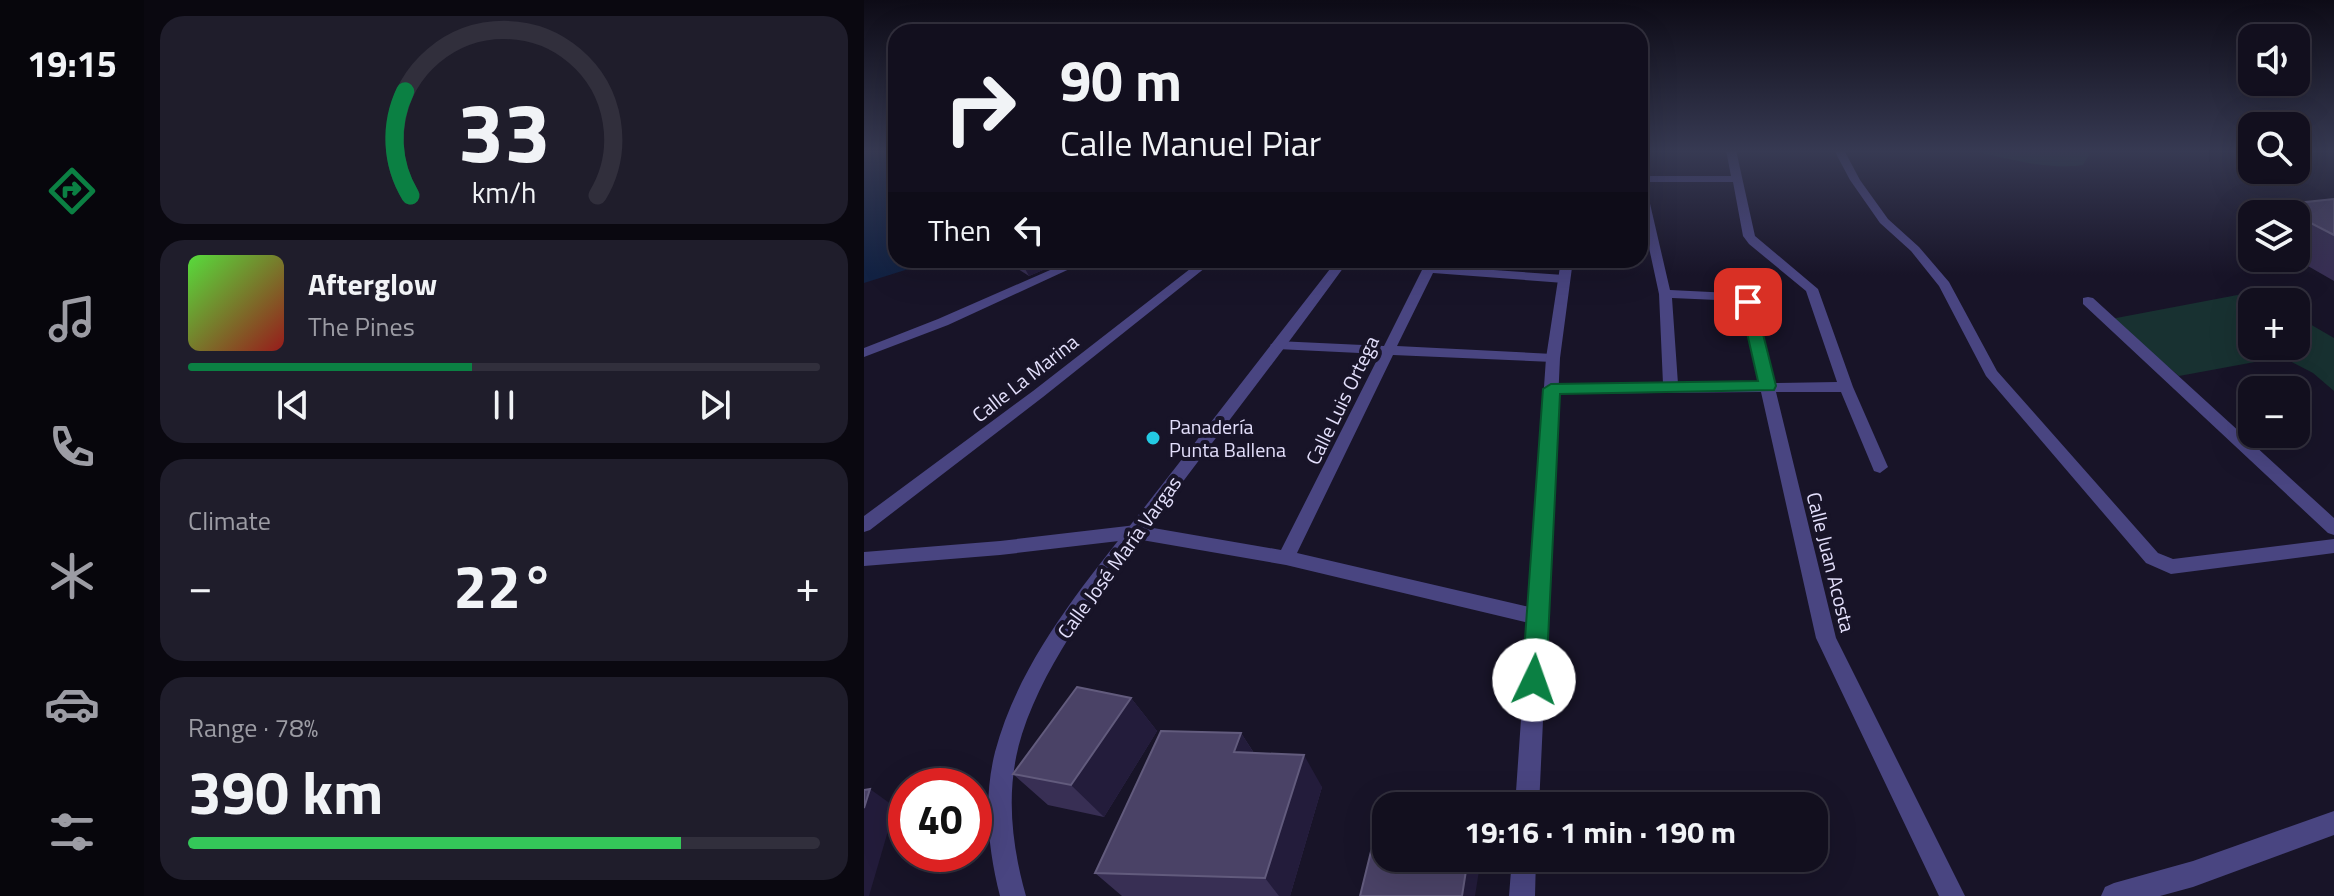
<!DOCTYPE html>
<html lang="en">
<head>
<meta charset="utf-8">
<style>
  :root { --surface:#120f1e; --page:#1f1d2b; --text:#f1f3f6; --muted:#9c9ca4; --line:#312f3c; --accent:#0b8043 }
  body { margin:0; font-family:"Titillium Web",sans-serif; background:var(--page); color:var(--text); height:100vh; display:flex; flex-direction:column; font-size:30px; white-space:nowrap }
  * { box-sizing:border-box; margin:0 }
  p { font-size:26px; color:var(--muted) }
  .icon { flex:none; width:44px; height:44px; fill:none; stroke:currentColor; stroke-width:2; stroke-linecap:round; stroke-linejoin:round }
  .map { position:relative; flex:1; overflow:hidden }
  .panel { display:flex; flex-direction:column; gap:16px; padding:16px; background:#0a0810; width:720px }
  .panel>* { flex:none }
  .guide { position:absolute; left:24px; top:24px; width:760px; height:244px; border-radius:24px; box-shadow:0 8px 32px #0002,0 0 0 2px var(--line); background:#120f1e; color:var(--text); overflow:hidden }
  .tools { position:absolute; left:1374px; top:24px; display:grid; gap:16px }
  .tools a { display:grid; place-items:center; width:72px; height:72px; border-radius:16px; background:var(--surface); box-shadow:0 8px 32px #0002,0 0 0 2px var(--line); font-size:40px }
  .speed { position:absolute; left:24px; top:768px; display:flex; gap:16px; font-size:40px; font-weight:700; text-align:center }
  .speed>* { display:grid; place-content:center; width:104px; height:104px; border-radius:50%; background:var(--surface); box-shadow:0 8px 32px #0002,0 0 0 2px var(--line); line-height:1 }
  .speed .limit { border:12px solid #d22; background:#fff; color:#111 }
  .pin { position:absolute; display:grid; place-items:center; width:68px; height:68px; color:#fff; margin:-34px; border-radius:16px; box-shadow:0 4px 12px #0006 }
  .me { position:absolute; width:88px; margin:-44px; rotate:3deg; stroke-linejoin:round; filter:drop-shadow(0 0 6px #0008) }
  .turn { display:flex; align-items:center; gap:28px; height:168px; padding:0 40px; font-size:36px }
  .turn .icon { width:104px; height:104px; stroke-width:2.5 }
  .turn b { display:block; font-size:56px; line-height:68px }
  .then { display:flex; align-items:center; height:76px; padding:0 40px; background:#0003; gap:16px; font-size:30px }
  .big { font-size:60px; font-weight:700; line-height:1.1 }
  .panel .widget { flex:1; display:flex; flex-direction:column; justify-content:center; gap:12px; min-width:0; padding:0 28px; border-radius:24px; background:var(--page) }
  .panel .dial { align-items:center; gap:0 }
  .dial svg { height:208px; overflow:visible; fill:none; stroke:var(--line); stroke-width:7; stroke-linecap:round; text-anchor:middle }
  .dial text { fill:var(--text); stroke:none }
  .song { display:flex; align-items:center; gap:24px }
  .cover { width:96px; height:96px; border-radius:12px; background:linear-gradient(135deg,hsl(110 70% 55%),hsl(0 70% 35%)) }
  .played { height:8px; border-radius:4px; background:linear-gradient(90deg,var(--accent) 45%,var(--line) 45%) }
  .keys { display:flex; justify-content:space-around; direction:ltr }
  .heat { display:flex; justify-content:space-between; align-items:center; font-size:44px; direction:ltr }
  .charge { height:12px; border-radius:6px; background:linear-gradient(90deg,#34c759 78%,var(--line) 0) }
  .trip { position:absolute; left:508px; top:792px; width:456px; height:80px; border-radius:24px; background:var(--surface); box-shadow:0 8px 32px #0002,0 0 0 2px var(--line); font-weight:700; line-height:80px; text-align:center }
  main { display:flex; flex:1; min-height:0 }
  .tabs { display:flex; flex-direction:column; width:144px; justify-content:space-around; align-items:center; background:#07060c; color:var(--muted) }
  .tabs .icon { width:56px; height:56px }
  .tabs .selected { color:var(--accent) }
  .tabs b { font-size:36px; color:var(--text) }
  .map>svg:first-child { display:block }
</style>
</head>
<body>
<main>
<nav class="tabs">
<b>19:15</b>
<svg class="icon selected" aria-label="directions" viewBox="0 0 24 24"><path d="M12 3l9 9-9 9-9-9zM9 14v-3h6M13 9l2 2-2 2"/></svg>
<svg class="icon" aria-label="music" viewBox="0 0 24 24"><path d="M9 18V5l10-2v13"/><circle cx="6" cy="18" r="3"/><circle cx="16" cy="16" r="3"/></svg>
<svg class="icon" aria-label="phone" viewBox="0 0 24 24"><path d="M5 4h4l2 5-3 2q2 4 5 5l2-3 5 2v4C11 20 4 13 5 4z"/></svg>
<svg class="icon" aria-label="climate" viewBox="0 0 24 24"><path d="M12 3v18M4 7l16 10M4 17L20 7"/></svg>
<svg class="icon" aria-label="car" viewBox="0 0 24 24"><path d="M5 17H2v-5l4-1 3-4h7l3 4 3 1v5h-3M9 17h6M6 11h13"/><circle cx="7" cy="17" r="2"/><circle cx="17" cy="17" r="2"/></svg>
<svg class="icon" aria-label="filters" viewBox="0 0 24 24"><path d="M4 7h16M4 17h16"/><circle cx="9" cy="7" r="2"/><circle cx="15" cy="17" r="2"/></svg>
</nav>
<section class="panel">
<div class="widget dial"><svg viewBox="0 0 100 80">
<path d="M14 69A42 42 0 1 1 86 69"/>
<path d="M14 69A42 42 0 0 1 12 29" stroke="#0b8043"/>
<text x="50" y="56" font-size="32" font-weight="700">33</text>
<text x="50" y="72" font-size="11">km/h</text>
</svg></div>
<div class="widget">
<div class="song"><i class="cover"></i><div><b>Afterglow</b><p>The Pines</p></div></div>
<div class="played"></div>
<div class="keys"><svg class="icon" aria-label="previous" viewBox="0 0 24 24"><path d="M18 5L8 12l10 7zM5 5v14"/></svg><svg class="icon" aria-label="pause" viewBox="0 0 24 24"><path d="M8 5v14M16 5v14"/></svg><svg class="icon" aria-label="next" viewBox="0 0 24 24"><path d="M6 5l10 7-10 7zM19 5v14"/></svg></div>
</div>
<div class="widget"><p>Climate</p>
<div class="heat"><a>−</a><b class="big">22°</b><a>+</a></div>
</div>
<div class="widget"><p>Range · 78%</p><b class="big">390 km</b><div class="charge"></div></div>
</section>
<div class="map">
<svg width="1470" height="896" viewBox="0 0 1470 896">
  <rect width="100%" height="100%" fill="#181428"/>
  <!-- green -->
  <path fill="#183131" d="M 1104,150 L 1223,150 L 1225,155 L 1219,165 C 1182,171 1140,157 1104,150 Z
    M 1384,293 L 1407,302 L 1388,302 L 1388,346 L 1432,346 L 1432,316 L 1470,338 L 1470,391 L 1449,373 L 1418,357 L 1315,376 L 1247,319 Z"/>
  <!-- water -->
  <path fill="#122243" d="M 0,150 L 32,150 L 32,260 L 73,260 L 0,283 Z"/>
  <g fill="none" stroke-linecap="round" stroke-linejoin="round">
    <!-- minor -->
    <path fill="#494581" fill-rule="evenodd" d="M 862,150 L 872,150 L 891,236 L 954,289 L 989,387 L 1024,467 L 1016,473 L 1010,471 L 977,392 L 912,392 L 972,638 L 1101,896 L 1075,896 L 952,638 L 897,392 L 687,394 L 680,389 L 687,384 L 799,384 L 795,294 L 776,206 L 776,176 L 867,176 ZM 781,182 L 869,182 L 879,236 L 885,244 L 942,291 L 973,382 L 909,383 L 887,294 L 806,290 ZM 808,298 L 876,301 L 895,383 L 814,384 Z
      M 970,150 L 980,150 L 996,180 L 1024,219 L 1055,247 L 1085,282 L 1133,371 L 1294,553 L 1309,559 L 1470,539 L 1470,553 L 1307,574 L 1282,563 L 1122,376 L 1075,286 L 1047,251 L 1016,223 L 986,180 Z
      M 209,260 L 225,260 L 84,325 L 0,357 L 0,348 L 74,319 Z
      M 298,260 L 334,263 L 338,260 L 351,260 L 179,397 L 6,530 L 0,532 L 0,516 L 169,391 L 326,269 Z
      M 563,260 L 575,260 L 572,266 L 700,275 L 706,279 L 700,283 L 569,273 L 533,346 L 689,354 L 696,358 L 689,362 L 529,355 L 433,553 L 674,609 L 681,611 L 684,617 L 681,623 L 674,625 L 422,565 L 272,539 L 136,555 L 0,566 L 0,552 L 136,541 L 272,525 L 417,550 L 516,354 L 413,349 L 406,345 L 413,341 L 520,346 Z
      M 606,260 L 693,260 L 706,261 L 708,264 L 702,268 L 612,264 Z
      M 1224,297 L 1229,298 L 1470,518 L 1470,535 L 1464,533 L 1219,304 L 1219,298 Z"/>
    <!-- tertiary -->
    <path fill="#494581" fill-rule="evenodd" d="M 473,260 L 485,260 C 421,349 353,435 288,523 C 239,588 184,655 158,734 C 141,788 147,843 162,896 L 136,896 C 124,849 119,800 131,752 C 157,654 229,574 290,495 C 351,417 412,338 473,260 Z
      M 697,260 L 709,260 L 696,358 L 675,806 L 651,806 L 682,358 Z
      M 1470,811 L 1470,835 L 1329,887 L 1296,896 L 1237,896 L 1241,887 L 1250,883 L 1329,861 Z
      M 648,858 L 672,858 L 671,896 L 645,896 Z"/>
  </g>
  <!-- wall -->
  <path fill="#382f54" d="M 1470,199 L 1470,281 L 1430,258 L 1432,258 L 1432,214 L 1391,214 L 1395,207 Z
    M 1388,219 L 1388,247 L 1376,239 Z
    M 140,260 L 202,260 L 165,276 Z
    M 267,698 L 293,731 L 240,817 L 184,805 L 149,774 Z
    M 377,733 L 390,753 L 458,787 L 426,896 L 258,896 L 231,873 Z"/>
  <!-- shaded-wall -->
  <path fill="#231c3b" d="M 1443,221 L 1432,237 L 1432,222 Z
    M 156,260 L 202,260 L 165,276 Z
    M 267,698 L 293,731 L 240,817 L 207,785 Z
    M 377,733 L 398,766 L 370,752 Z
    M 440,755 L 458,787 L 426,896 L 415,896 L 401,878 Z
    M 6,789 L 31,807 L 5,896 L 0,896 L 0,808 Z
    M 604,858 L 617,858 L 611,896 L 598,896 Z"/>
  <!-- building -->
  <path fill="#4a4266" stroke="#625b7d" stroke-width="2" d="M 1470,199 L 1470,235 L 1443,221 L 1432,222 L 1432,214 L 1407,214 L 1395,207 Z
    M 213,687 L 267,698 L 207,785 L 149,774 Z
    M 297,731 L 377,733 L 370,752 L 440,755 L 401,878 L 231,873 Z
    M 6,789 L 0,808 L 0,790 Z
    M 516,815 L 522,816 L 522,858 L 604,858 L 598,896 L 496,896 Z"/>
  <!-- sky -->
  <linearGradient id="sky" x2="0" y2="1"><stop stop-color="#0d0b16"/><stop offset="0.55" stop-color="#373a53"/><stop offset="1" stop-color="#373a53" stop-opacity="0"/></linearGradient>
  <rect width="1470" height="275" fill="url(#sky)"/>
  <!-- route -->
  <path fill="#0b8043" stroke="#07532c" stroke-width="2" d="M 884,298 L 891,302 L 912,386 L 910,390 L 696,394 L 682,680 L 679,688 L 670,691 L 662,688 L 658,680 L 679,389 L 687,384 L 894,381 L 876,302 Z"/>
  <!-- markers -->
  <circle fill="#23cae3" stroke="#181428" stroke-width="3" cx="289" cy="438" r="8"/>
  <g text-anchor="middle" dominant-baseline="central" stroke-width="8" stroke-linejoin="round" paint-order="stroke">
    <!-- street labels -->
    <g font-size="20" fill="#e3dffb" stroke="#181428">
      <text transform="translate(161 378) rotate(-38)">Calle La Marina</text>
      <text transform="translate(478 400) rotate(-64)">Calle Luis Ortega</text>
      <text transform="translate(255 557) rotate(-54)">Calle José María Vargas</text>
      <text transform="translate(967 562) rotate(76)">Calle Juan Acosta</text>
    </g>
    <!-- poi labels -->
    <g font-size="20" fill="#e3dffb" stroke="#181428" text-anchor="start">
      <text x="305" y="426">Panadería<tspan x="305" dy="23">Punta Ballena</tspan></text>
    </g>
  </g>
</svg>
<div class="tools">
<a><svg class="icon" aria-label="sound" viewBox="0 0 24 24"><path d="M4 9h4l5-4v14l-5-4H4zM17 9q2 3 0 6"/></svg></a>
<a><svg class="icon" aria-label="search" viewBox="0 0 24 24"><circle cx="10" cy="10" r="6"/><path d="M15 15l6 6"/></svg></a>
<a><svg class="icon" aria-label="layers" viewBox="0 0 24 24"><path d="M12 4l9 5-9 5-9-5zM3 14l9 5 9-5"/></svg></a>
<a>+</a>
<a>−</a>
</div>
<div class="speed"><div class="limit">40</div></div>
<div class="pin" style="left:884px;top:302px;background:#d93025"><svg class="icon" aria-label="arrive" viewBox="0 0 24 24"><path d="M6 21V4h12l-3 4 3 4H6"/></svg></div>
<svg class="me" style="left:670px;top:680px" viewBox="-20 -20 40 40"><circle r="19" fill="#fff"/><path d="M0-13L10 11 0 6-10 11z" fill="#0b8043"/></svg>
<div class="trip">19:16 · 1 min · 190 m</div>
<div class="guide">
<div class="turn"><svg class="icon" aria-label="right" viewBox="0 0 24 24"><path d="M7 20v-9h11M14 6l5 5-5 5"/></svg><div><b>90 m</b>Calle Manuel Piar</div></div>
<div class="then">Then<svg class="icon" aria-label="left" viewBox="0 0 24 24"><path d="M17 20v-9H6M10 6l-5 5 5 5"/></svg></div>
</div>
</div>
</main>
</body>
</html>
